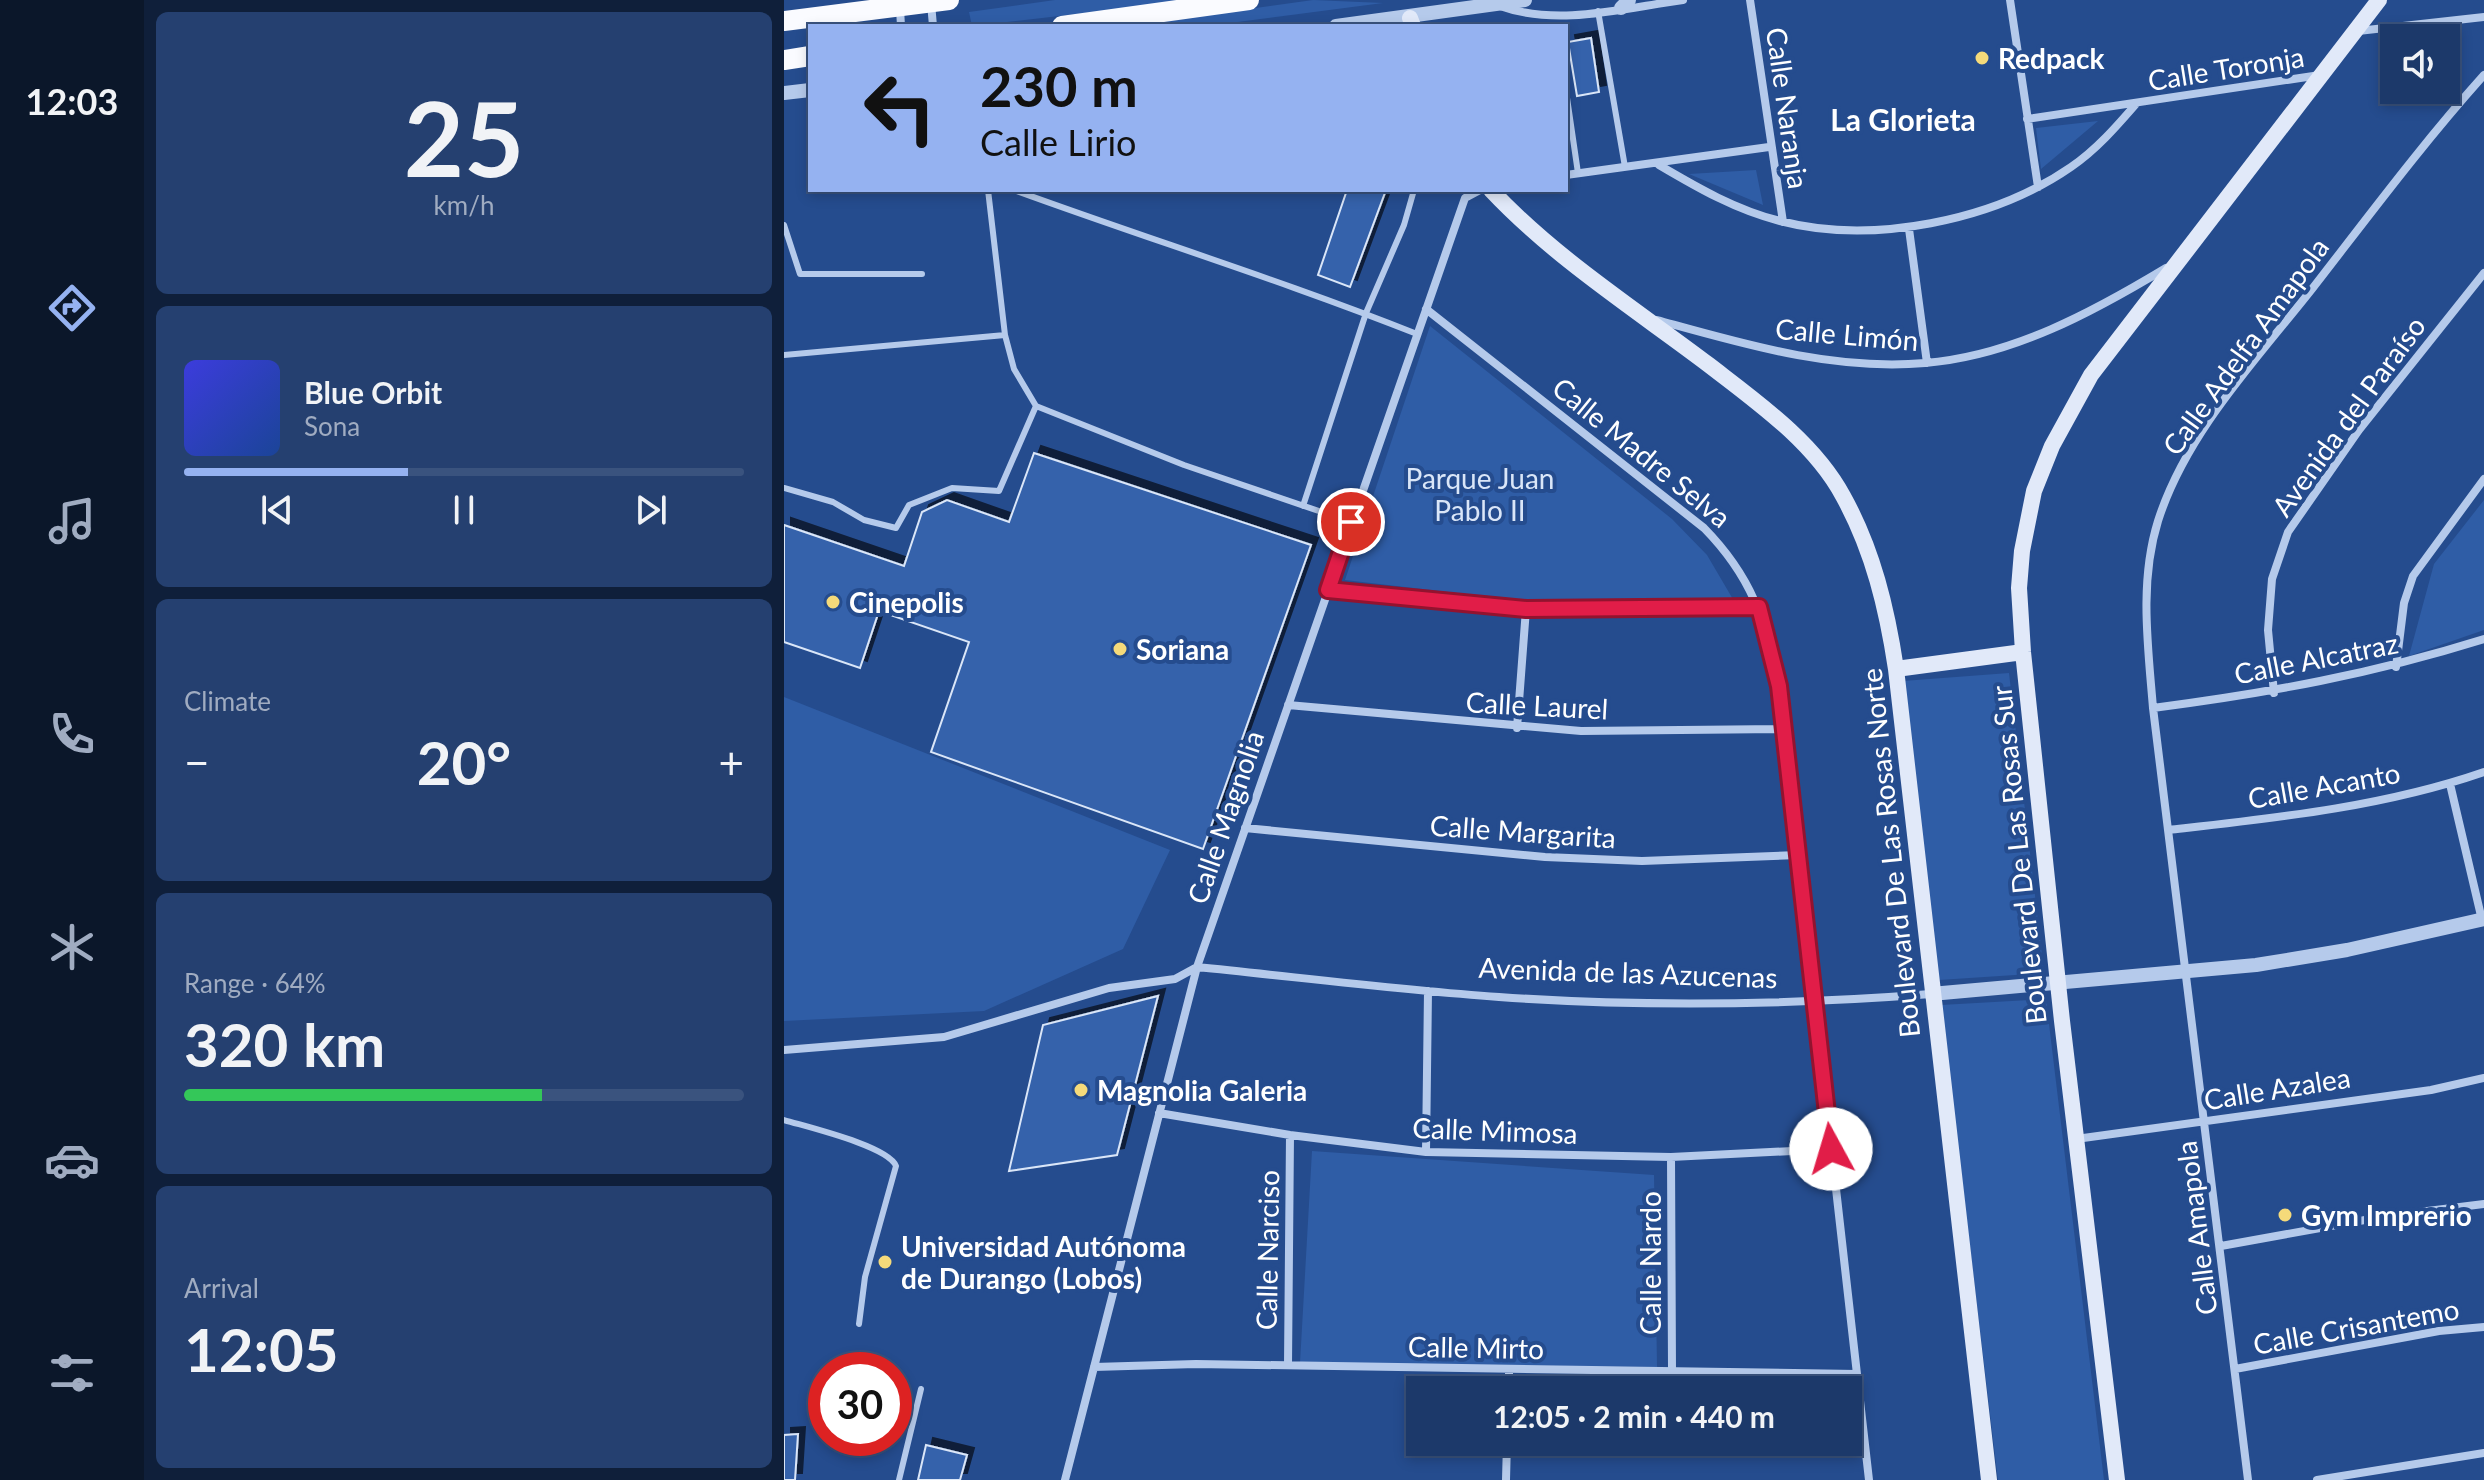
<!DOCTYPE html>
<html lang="en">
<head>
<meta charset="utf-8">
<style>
  :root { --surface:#1c396a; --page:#254070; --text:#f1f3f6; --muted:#a0acc1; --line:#3a537e; --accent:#95b2f1 }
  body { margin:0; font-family:Lato,sans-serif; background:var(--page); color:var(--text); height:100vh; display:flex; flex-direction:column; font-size:30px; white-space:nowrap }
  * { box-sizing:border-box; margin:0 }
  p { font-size:26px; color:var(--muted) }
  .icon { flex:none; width:44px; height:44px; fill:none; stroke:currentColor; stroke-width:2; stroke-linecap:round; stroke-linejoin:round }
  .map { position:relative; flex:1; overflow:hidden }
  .drawer { display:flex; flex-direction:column; gap:12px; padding:12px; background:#0f1f3a; width:640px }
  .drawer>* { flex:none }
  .top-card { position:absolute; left:24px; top:24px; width:760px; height:168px; border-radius:0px; box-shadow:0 4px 12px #0003,0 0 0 2px var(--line); background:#95b2f1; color:#111; overflow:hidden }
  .fabs { position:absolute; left:1596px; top:24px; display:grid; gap:16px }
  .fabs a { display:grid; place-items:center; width:80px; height:80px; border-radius:0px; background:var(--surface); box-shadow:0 4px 12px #0003,0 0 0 2px var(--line); font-size:40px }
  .speed { position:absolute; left:24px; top:1352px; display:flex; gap:16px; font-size:40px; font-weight:700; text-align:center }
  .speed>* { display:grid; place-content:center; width:104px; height:104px; border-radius:50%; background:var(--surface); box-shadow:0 4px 12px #0003,0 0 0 2px var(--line); line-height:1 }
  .speed .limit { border:12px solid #d22; background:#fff; color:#111 }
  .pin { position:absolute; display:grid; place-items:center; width:68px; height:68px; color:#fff; margin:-34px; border:4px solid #fff; border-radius:50%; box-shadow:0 2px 8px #0007 }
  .me { position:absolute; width:88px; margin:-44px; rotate:354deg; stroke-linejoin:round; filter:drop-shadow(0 0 6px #0008) }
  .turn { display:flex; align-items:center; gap:28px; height:168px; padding:0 40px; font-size:36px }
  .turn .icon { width:104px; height:104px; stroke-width:2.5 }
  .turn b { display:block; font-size:56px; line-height:68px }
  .big { font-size:60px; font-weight:700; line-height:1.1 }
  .drawer .tile { flex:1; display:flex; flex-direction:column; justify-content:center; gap:12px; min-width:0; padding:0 28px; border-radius:12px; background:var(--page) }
  .drawer .dial { align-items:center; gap:0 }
  .dial b { font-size:104px; line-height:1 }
  .song { display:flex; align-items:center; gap:24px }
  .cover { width:96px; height:96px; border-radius:12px; background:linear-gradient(135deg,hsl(240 70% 55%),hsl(220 70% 35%)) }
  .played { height:8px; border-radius:4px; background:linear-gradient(90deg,var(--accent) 40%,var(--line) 40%) }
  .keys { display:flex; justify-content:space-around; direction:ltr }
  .heat { display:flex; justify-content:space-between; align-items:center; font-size:44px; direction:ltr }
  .charge { height:12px; border-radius:6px; background:linear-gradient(90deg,#34c759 64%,var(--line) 0) }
  .trip { position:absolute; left:622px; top:1376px; width:456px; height:80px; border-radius:0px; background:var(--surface); box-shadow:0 4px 12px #0003,0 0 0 2px var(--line); font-weight:700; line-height:80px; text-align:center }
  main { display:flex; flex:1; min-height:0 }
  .dock { display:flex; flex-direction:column; width:144px; justify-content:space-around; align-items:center; background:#0b172a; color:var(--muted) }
  .dock .icon { width:56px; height:56px }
  .dock .selected { color:var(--accent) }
  .dock b { font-size:36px; color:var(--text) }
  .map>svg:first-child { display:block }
</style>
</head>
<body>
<main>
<nav class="dock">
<b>12:03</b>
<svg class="icon selected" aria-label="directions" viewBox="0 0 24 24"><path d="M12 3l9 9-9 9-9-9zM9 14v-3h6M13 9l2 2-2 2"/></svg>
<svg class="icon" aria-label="music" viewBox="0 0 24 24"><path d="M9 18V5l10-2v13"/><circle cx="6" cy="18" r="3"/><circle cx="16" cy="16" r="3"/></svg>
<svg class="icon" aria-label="phone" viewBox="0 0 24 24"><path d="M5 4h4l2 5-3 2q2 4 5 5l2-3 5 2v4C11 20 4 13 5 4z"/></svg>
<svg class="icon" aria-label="climate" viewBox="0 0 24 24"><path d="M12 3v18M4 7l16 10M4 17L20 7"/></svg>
<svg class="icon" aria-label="car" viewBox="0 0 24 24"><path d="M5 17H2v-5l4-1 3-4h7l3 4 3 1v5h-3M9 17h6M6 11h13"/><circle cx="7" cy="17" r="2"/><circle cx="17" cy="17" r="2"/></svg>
<svg class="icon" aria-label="filters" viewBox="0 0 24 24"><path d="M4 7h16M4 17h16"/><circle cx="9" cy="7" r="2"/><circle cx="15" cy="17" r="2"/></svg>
</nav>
<section class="drawer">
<div class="tile dial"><b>25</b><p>km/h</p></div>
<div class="tile">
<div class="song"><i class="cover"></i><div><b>Blue Orbit</b><p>Sona</p></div></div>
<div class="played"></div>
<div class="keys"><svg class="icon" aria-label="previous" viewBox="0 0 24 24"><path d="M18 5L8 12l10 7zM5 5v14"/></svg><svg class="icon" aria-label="pause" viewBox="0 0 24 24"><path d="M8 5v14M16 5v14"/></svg><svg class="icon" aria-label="next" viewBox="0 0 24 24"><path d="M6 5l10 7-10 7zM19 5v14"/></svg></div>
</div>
<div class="tile"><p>Climate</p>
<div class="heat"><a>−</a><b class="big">20°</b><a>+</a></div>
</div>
<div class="tile"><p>Range · 64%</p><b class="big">320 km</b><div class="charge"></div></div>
<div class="tile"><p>Arrival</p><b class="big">12:05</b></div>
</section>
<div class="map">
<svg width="1700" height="1480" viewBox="0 0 1700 1480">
  <defs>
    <filter id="shadow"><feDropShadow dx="7" dy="-7" stdDeviation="0" flood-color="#0009"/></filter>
  </defs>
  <rect width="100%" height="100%" fill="#254c8e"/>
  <!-- green -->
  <path fill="#2f5da6" d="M 271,0 L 414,0 L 188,26 L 185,12 Z
    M 529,0 L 599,3 L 423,26 L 340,26 Z
    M 1314,121 L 1257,169 L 1252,128 Z
    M 972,170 L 979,205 L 905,174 Z
    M 646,326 L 888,519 L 923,555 L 950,601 L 741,601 L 561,580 Z
    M 1700,500 L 1700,630 L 1625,656 L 1650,564 Z
    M 1225,673 L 1260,973 L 1155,980 L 1119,681 Z
    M 0,697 L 386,850 L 339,949 L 200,1011 L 0,1021 Z
    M 1262,999 L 1320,1480 L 1214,1480 L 1157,1005 Z
    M 528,1151 L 870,1175 L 873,1367 L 516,1363 Z"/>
  <!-- building -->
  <path fill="#3562ab" stroke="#dae6f8" stroke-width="2" filter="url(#shadow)" d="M 807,38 L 815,92 L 793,96 L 784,42 Z
    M 563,190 L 602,190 L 566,287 L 534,275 Z
    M 250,453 L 527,545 L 419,849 L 147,752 L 185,642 L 95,611 L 76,668 L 0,642 L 0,525 L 120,566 L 138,512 L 163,500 L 225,522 Z
    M 374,996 L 333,1155 L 225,1171 L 259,1025 Z
    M 14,1434 L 11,1480 L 0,1480 L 0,1435 Z
    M 142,1445 L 183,1455 L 176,1480 L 134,1480 Z"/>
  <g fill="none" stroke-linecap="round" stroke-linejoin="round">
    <!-- service -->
    <path stroke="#b5caeb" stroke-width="6" d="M 814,11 L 841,167
      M 782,91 L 794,173
      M 204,190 L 221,335 L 230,369 L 252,406 L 400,465 L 567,522
      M 230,190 C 364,239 500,281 633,334
      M 0,225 L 16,274 L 138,274
      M 0,355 L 221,335
      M 0,488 L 49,502 L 80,520 L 112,528 L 125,505 L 168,488 L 215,491 L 252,406
      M 519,506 L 582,313 L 620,225 L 630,190
      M 0,1120 C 23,1127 104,1146 112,1166 L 81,1277 L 75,1324
      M 115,1480 L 137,1389"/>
    <!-- minor -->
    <path stroke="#b5caeb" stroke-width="8" d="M 966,0 L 999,222
      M 1226,0 L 1254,187
      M 147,3 L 149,26
      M 716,6 C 774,27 840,8 899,0
      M 116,9 L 117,26
      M 1574,31 L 1700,17
      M 1243,119 L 1536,75
      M 875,165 C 914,188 952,210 996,221 C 1088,245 1209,221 1287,167 C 1312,150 1332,127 1352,104
      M 782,175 L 985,147
      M 1125,229 L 1143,363
      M 642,309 L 920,528 C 968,577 981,619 995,686 L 1085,1480
      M 873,320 C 960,344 1049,371 1141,363 C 1228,356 1309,312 1382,268
      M 544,590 L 742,609 L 975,607
      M 1612,667 L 1620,603 L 1629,576 L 1700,479
      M 1490,693 L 1484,630 L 1488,579 L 1504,532 L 1575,430 L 1700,273
      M 504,705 L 797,731 L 1000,729
      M 1369,708 C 1485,693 1588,674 1700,639
      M 733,728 L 742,609
      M 1666,784 L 1698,920
      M 461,828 L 761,857 L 858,861 L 1014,855
      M 1385,830 C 1491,818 1599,807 1700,772
      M 413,967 C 513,977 614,990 715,997 C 858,1007 1004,1005 1147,994
      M 0,1050 L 160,1037 L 325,988 L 391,979 L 413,967
      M 375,1113 L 506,1135 L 642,1152 L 887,1157 L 1047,1149
      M 1292,1139 L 1647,1090 L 1700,1078
      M 642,1152 L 644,991
      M 887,1157 L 888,1369
      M 1437,1246 L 1603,1216 L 1700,1204
      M 504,1365 L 506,1135
      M 310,1367 L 412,1364 L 1073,1374
      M 1451,1369 L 1655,1331 L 1700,1327
      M 725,1390 L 725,1370
      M 281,1480 L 413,967 L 681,198 L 696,190
      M 722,1480 L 723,1442
      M 1464,1480 L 1369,708 C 1364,646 1355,582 1374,521 C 1402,433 1472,360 1528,289 C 1584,217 1639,143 1700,75
      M 1533,1480 L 1700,1453"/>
    <!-- tertiary -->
    <path stroke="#b5caeb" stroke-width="14" d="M 837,8 L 845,0
      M 552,26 L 741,0
      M 0,93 L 26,90
      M 1147,994 L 1472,965 L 1563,950 L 1700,919"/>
    <!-- secondary -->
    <path stroke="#e1e9f9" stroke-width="16" d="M 626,18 L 629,26
      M 707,190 C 771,258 851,309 925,365 C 973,402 1030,442 1059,496 C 1089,550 1103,609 1112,669 L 1205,1480
      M 1112,669 L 1239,652
      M 1333,1480 L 1278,1021 L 1239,652 L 1235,588 L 1238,551 L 1250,491 L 1268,446 L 1307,375 L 1595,0"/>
    <!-- primary -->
    <path stroke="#fafbff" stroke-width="20" d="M 0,21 L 165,0
      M 278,26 L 465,0
      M 0,60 L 26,56"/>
  </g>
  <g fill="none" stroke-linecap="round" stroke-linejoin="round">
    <defs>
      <path id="route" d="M 567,522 L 544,590 L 742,609 L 975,607 L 995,686 L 1047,1149"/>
    </defs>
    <!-- route casing -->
    <use href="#route" stroke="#92132f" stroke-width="20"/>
    <!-- route -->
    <use href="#route" stroke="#e11d48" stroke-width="14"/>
  </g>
  <!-- markers -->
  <g fill="#f5da7a" stroke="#254c8e" stroke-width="3">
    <circle cx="1198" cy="58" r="8"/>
    <circle cx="49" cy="602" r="8"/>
    <circle cx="336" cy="649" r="8"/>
    <circle cx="297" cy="1090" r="8"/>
    <circle cx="1501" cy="1215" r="8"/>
    <circle cx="101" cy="1262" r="8"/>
  </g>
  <g text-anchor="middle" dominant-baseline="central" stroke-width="8" stroke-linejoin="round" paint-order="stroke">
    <!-- poi labels -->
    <g font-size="28" font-weight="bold" fill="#fff" stroke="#254c8e" text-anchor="start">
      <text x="1214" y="58">Redpack</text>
      <text x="65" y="602">Cinepolis</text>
      <text x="352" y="649">Soriana</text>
      <text x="313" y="1090">Magnolia Galeria</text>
      <text x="1517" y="1215">Gym Imprerio</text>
      <text x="117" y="1246">Universidad Autónoma<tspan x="117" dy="32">de Durango (Lobos)</tspan></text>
    </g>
    <!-- street labels -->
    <g font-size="28" fill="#fff" stroke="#254c8e">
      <text transform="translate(1442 68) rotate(-9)">Calle Toronja</text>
      <text transform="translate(1004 108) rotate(82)">Calle Naranja</text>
      <text transform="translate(1063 334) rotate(5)">Calle Limón</text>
      <text transform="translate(1461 346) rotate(-54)">Calle Adelfa Amapola</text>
      <text transform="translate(1564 416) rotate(-54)">Avenida del Paraíso</text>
      <text transform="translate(858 452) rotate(39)">Calle Madre Selva</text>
      <text transform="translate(1532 658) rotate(-11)">Calle Alcatraz</text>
      <text transform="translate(753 705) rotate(3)">Calle Laurel</text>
      <text transform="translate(1540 785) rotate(-10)">Calle Acanto</text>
      <text transform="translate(441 817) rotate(-71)">Calle Magnolia</text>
      <text transform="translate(739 831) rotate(4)">Calle Margarita</text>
      <text transform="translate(1106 853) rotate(-96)">Boulevard De Las Rosas Norte</text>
      <text transform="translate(1234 855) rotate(-96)">Boulevard De Las Rosas Sur</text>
      <text transform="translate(844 972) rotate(2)">Avenida de las Azucenas</text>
      <text transform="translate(1493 1088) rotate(-9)">Calle Azalea</text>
      <text transform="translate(711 1130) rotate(2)">Calle Mimosa</text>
      <text transform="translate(1412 1228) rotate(-97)">Calle Amapola</text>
      <text transform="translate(483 1250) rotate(-89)">Calle Narciso</text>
      <text transform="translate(866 1263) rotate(-90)">Calle Nardo</text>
      <text transform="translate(1572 1326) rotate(-10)">Calle Crisantemo</text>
      <text transform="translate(692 1347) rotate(1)">Calle Mirto</text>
    </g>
    <!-- park labels -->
    <g font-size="28" fill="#dae6f8" stroke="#254c8e">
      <text x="696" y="478">Parque Juan<tspan x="696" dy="32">Pablo II</tspan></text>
    </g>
    <!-- neighbourhood labels -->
    <g font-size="30" font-weight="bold" fill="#fff" stroke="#254c8e">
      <text x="1119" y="119">La Glorieta</text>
    </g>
  </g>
</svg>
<div class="fabs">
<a><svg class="icon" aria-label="sound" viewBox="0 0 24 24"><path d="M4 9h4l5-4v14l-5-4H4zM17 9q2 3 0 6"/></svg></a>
</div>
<div class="speed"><div class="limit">30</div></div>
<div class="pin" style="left:567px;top:522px;background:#d93025"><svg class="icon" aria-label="arrive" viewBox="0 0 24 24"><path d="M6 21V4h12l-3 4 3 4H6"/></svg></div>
<svg class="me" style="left:1047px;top:1149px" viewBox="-20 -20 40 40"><circle r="19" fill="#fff"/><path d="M0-13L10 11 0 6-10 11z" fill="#e11d48"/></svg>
<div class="trip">12:05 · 2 min · 440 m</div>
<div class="top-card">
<div class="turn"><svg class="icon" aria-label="left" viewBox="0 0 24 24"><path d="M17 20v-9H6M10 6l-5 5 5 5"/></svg><div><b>230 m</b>Calle Lirio</div></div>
</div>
</div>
</main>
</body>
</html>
